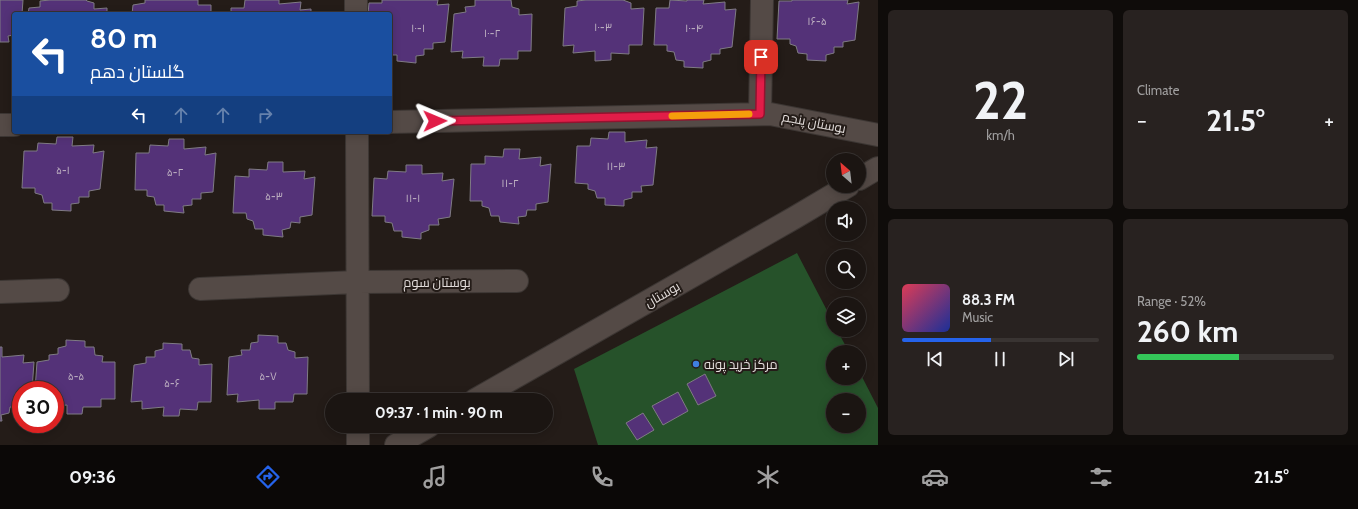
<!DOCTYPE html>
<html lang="en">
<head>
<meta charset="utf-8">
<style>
  :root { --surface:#1b1512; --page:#282220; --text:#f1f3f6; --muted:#a09f9f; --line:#393432; --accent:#2563eb }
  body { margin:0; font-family:Cabin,Cairo,sans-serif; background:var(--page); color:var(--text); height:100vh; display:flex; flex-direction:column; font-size:15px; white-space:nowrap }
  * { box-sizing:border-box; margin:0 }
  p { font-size:13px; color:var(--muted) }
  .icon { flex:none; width:22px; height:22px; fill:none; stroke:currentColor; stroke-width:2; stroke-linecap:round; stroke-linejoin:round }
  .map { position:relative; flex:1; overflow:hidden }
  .details { display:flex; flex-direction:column; gap:10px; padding:10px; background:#0f0c0a; width:480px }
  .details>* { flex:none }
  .banner { position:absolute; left:12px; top:12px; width:380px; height:122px; border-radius:4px; box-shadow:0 2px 10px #0003,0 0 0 1px var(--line); background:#1a4fa0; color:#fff; overflow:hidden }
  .needle { width:26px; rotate:332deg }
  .tools { position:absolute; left:826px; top:153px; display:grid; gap:8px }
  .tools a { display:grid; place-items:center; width:40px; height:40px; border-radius:50%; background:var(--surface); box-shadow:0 2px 10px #0003,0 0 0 1px var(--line); font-size:20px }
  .speed { position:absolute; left:12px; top:381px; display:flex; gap:8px; font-size:20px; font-weight:700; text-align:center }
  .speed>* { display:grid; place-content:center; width:52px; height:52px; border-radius:50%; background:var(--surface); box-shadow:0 2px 10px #0003,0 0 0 1px var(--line); line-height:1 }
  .speed .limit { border:6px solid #d22; background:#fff; color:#111 }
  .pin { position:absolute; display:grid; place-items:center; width:34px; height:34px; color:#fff; margin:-17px; border-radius:8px; box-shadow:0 2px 6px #0006 }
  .me { position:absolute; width:44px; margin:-22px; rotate:89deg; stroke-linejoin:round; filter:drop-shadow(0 0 3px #0008) }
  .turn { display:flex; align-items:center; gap:14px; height:84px; padding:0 12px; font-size:18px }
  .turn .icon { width:52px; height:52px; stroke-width:2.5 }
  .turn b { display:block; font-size:28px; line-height:34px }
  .lanes { display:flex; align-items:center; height:38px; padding:0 12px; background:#0003; justify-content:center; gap:20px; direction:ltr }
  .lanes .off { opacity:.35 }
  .big { font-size:30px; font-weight:700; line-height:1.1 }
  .details .tile { flex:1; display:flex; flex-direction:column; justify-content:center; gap:6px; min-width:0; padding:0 14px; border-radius:6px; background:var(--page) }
  .details .dial { align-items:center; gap:0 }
  .dial b { font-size:52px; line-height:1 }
  .song { display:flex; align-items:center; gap:12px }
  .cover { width:48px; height:48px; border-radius:6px; background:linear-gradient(135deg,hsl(350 70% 55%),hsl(230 70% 35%)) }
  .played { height:4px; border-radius:2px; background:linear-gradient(90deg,var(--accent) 45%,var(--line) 45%) }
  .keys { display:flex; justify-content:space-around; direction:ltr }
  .heat { display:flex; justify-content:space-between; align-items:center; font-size:22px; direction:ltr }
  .charge { height:6px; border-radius:3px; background:linear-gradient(90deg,#34c759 52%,var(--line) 0) }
  .details .tiles { flex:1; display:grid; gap:10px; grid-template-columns:repeat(2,1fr) }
  .trip { position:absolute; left:325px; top:393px; width:228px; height:40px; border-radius:20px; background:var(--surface); box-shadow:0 2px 10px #0003,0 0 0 1px var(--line); font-weight:700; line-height:40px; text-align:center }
  .tabs { display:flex; height:64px; justify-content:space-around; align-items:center; background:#0b0807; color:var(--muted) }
  .tabs .icon { width:28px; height:28px }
  .tabs .current { color:var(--accent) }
  .tabs b { font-size:18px; color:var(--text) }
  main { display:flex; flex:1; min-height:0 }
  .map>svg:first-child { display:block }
</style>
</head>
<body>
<main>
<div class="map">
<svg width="878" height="445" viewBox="0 0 878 445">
  <rect width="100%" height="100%" fill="#241c18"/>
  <!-- park -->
  <path fill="#26522a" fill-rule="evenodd" d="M 797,253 L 833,322 L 833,330 L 837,330 L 849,352 L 833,352 L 833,378 L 859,378 L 859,371 L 878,408 L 878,445 L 598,445 L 574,369 ZM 833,400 L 859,400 L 859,426 L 833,426 Z"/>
  <!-- building -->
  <path fill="#543278" stroke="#7f7b84" d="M 0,0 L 23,0 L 22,14 L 14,14 L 14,35 L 8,36 L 9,42 L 0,42 Z
    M 50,0 L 86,0 L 87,1 L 94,3 L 94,9 L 107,8 L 107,14 L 28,14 L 29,8 L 40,7 L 40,1 Z
    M 145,0 L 198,0 L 198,5 L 211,5 L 211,14 L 132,14 L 133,5 L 145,3 Z
    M 245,0 L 279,0 L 279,4 L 301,2 L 300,10 L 311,9 L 311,14 L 231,14 L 231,8 L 244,8 Z
    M 382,0 L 438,0 L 437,5 L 449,4 L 445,42 L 433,43 L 433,49 L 424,49 L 424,55 L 416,56 L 416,63 L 397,61 L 397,55 L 390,55 L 390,14 L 368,14 L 369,3 L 382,3 Z
    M 475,0 L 511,0 L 512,7 L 519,9 L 519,15 L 532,14 L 531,51 L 518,51 L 518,59 L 500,59 L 499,66 L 483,66 L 484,57 L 462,58 L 463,51 L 451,52 L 454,14 L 466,12 L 465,7 L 475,6 Z
    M 586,0 L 623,0 L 631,3 L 631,9 L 644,8 L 642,45 L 629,45 L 629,54 L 611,53 L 611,60 L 595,61 L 595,51 L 573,53 L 574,45 L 563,46 L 565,8 L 577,6 L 577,1 Z
    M 670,0 L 687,1 L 687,0 L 704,0 L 703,4 L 725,2 L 725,10 L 736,9 L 732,47 L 720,49 L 720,54 L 711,54 L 711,60 L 703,62 L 703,68 L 684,67 L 684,61 L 676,60 L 674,52 L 667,51 L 667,45 L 654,45 L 656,8 L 669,8 Z
    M 792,0 L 848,0 L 847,4 L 859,2 L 855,40 L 843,42 L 843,47 L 834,47 L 834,53 L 826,55 L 826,61 L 807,60 L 807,54 L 798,53 L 796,46 L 790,44 L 790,39 L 777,39 L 779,1 L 792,1 Z
    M 609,132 L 625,132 L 625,142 L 647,140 L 646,148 L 657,147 L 653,185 L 641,186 L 642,192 L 632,192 L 632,198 L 624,200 L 624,206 L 605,205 L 605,198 L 597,198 L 595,191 L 588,189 L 588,184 L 575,183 L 577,146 L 590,146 L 591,138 L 608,139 Z
    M 57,137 L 73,137 L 72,146 L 94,145 L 93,153 L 104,151 L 100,189 L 89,191 L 89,197 L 79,197 L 79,203 L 71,204 L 71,211 L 52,210 L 52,203 L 44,203 L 42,195 L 35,193 L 35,188 L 22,188 L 24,151 L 37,151 L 38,143 L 56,144 Z
    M 169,139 L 184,139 L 184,149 L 206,147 L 205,155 L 216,153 L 213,192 L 201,193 L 201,199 L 192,199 L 192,205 L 183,206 L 184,213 L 164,211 L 164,205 L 156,205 L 154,197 L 147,196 L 147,190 L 135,190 L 136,153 L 149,153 L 150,145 L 168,146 Z
    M 504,149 L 520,149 L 519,159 L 541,157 L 540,166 L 551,164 L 548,202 L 536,204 L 536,210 L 527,210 L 526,216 L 518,217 L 519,224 L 500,222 L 499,216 L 491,216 L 489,208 L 482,206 L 482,201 L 470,201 L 471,164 L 485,164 L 485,156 L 503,157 Z
    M 268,162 L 283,162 L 283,172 L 305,171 L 304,179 L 315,177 L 312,215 L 300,217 L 300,223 L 291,222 L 290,228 L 282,230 L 283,237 L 263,235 L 263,229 L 255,229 L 253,221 L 247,219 L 246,213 L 233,213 L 235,176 L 249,177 L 249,169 L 267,170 Z
    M 406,165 L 422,165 L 422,174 L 443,173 L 442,181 L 454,179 L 450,217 L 438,219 L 439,225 L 429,225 L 429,230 L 421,233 L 421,239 L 402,237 L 402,231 L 394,231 L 392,223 L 385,222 L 385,216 L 372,216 L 374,178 L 387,179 L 388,171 L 406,172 Z
    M 258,335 L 278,336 L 278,343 L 286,343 L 288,350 L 295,352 L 295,358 L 308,357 L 307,394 L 294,394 L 293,402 L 275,402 L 275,409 L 259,409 L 259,400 L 237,402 L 238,394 L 227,395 L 229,357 L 242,355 L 241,350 L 250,350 L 251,343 L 258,342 Z
    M 66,340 L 85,341 L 85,347 L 94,347 L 95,355 L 103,356 L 102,362 L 115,362 L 115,399 L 101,399 L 101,407 L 83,407 L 82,414 L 67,414 L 67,405 L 55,406 L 55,390 L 35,390 L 37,362 L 49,360 L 49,355 L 58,354 L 58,348 L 66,346 Z
    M 163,343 L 182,344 L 182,350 L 190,350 L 192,358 L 199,359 L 199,365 L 212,364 L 211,402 L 198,402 L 197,410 L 180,409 L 179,416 L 163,416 L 164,407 L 142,409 L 142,401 L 131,402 L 134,365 L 146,363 L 146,357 L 155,357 L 155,351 L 163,349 Z
    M 0,347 L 2,347 L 2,357 L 24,355 L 23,363 L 34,362 L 32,390 L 21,390 L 21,401 L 19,402 L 19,407 L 10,407 L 9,413 L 1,415 L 2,421 L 0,421 Z
    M 705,374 L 716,396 L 698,405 L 687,384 Z
    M 678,392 L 688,411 L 663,425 L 652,406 Z
    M 643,413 L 654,430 L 637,440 L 626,423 Z"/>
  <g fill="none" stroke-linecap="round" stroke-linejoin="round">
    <defs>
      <path id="minor" d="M 356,0 L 356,14
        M 760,114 L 762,0
        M 390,122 L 770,114 L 878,135
        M 0,125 L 14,125
        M 357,132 L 358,400
        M 859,179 L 878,168
        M 200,289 L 357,282 L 517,281
        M 0,292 L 58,290
        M 475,400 L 794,218 L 848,186
        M 358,426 L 358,445
        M 396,445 L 429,426"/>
    </defs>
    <!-- minor casing -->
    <use href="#minor" stroke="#3c3633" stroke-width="24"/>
    <!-- minor -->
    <use href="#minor" stroke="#544a46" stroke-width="22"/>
  </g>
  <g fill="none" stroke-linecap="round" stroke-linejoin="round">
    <defs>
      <path id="route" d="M 435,121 L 760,114 L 761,57"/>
    </defs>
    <!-- route casing -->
    <use href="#route" stroke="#92132f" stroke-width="10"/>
    <!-- route -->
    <use href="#route" stroke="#e11d48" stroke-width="7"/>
    <!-- slow -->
    <path stroke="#f59e0b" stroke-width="7" d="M 672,116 L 749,114"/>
  </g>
  <!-- markers -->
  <circle fill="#3f7fe0" stroke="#241c18" stroke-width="1.5" cx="696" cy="364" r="4"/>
  <g text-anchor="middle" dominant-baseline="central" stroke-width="4" stroke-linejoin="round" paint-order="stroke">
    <!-- number labels -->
    <g font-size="11" fill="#bfb2c2">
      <text x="817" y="21">۱۶-۵</text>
      <text x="603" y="27">۱۰-۳</text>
      <text x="418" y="28">۱۰-۱</text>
      <text x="694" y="28">۱۰-۴</text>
      <text x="492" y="33">۱۰-۲</text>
      <text x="616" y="166">۱۱-۳</text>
      <text x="63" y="170">۵-۱</text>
      <text x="175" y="172">۵-۲</text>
      <text x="510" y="183">۱۱-۲</text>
      <text x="274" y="196">۵-۳</text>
      <text x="413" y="198">۱۱-۱</text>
      <text x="76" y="376">۵-۵</text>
      <text x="268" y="376">۵-۷</text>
      <text x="172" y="383">۵-۶</text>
    </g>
    <!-- street labels -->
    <g font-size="13" fill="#e3dddb" stroke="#241c18">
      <text transform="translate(814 122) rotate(11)">بوستان پنجم</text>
      <text x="437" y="282">بوستان سوم</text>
      <text transform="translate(662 294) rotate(-30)">بوستان</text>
    </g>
    <!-- poi labels -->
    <g font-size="13" fill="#e3dddb" stroke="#241c18" text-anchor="start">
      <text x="704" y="364">مرکز خرید پونه</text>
    </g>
  </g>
</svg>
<div class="tools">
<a><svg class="needle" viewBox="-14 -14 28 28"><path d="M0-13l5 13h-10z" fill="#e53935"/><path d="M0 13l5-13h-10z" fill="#a09f9f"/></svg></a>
<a><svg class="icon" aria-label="sound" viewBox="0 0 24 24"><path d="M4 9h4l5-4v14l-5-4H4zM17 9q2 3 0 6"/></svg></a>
<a><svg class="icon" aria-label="search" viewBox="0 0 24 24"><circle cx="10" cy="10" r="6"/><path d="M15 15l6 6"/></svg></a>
<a><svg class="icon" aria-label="layers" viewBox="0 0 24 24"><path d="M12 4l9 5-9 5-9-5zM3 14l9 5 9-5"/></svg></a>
<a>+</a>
<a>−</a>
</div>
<div class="speed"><div class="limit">30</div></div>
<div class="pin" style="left:761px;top:57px;background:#d93025"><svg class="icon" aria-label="arrive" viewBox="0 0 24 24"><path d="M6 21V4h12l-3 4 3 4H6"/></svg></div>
<svg class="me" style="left:435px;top:121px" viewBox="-20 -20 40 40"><path d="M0-17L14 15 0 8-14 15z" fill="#e11d48" stroke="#fff" stroke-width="4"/></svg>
<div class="trip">09:37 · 1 min · 90 m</div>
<div class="banner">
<div class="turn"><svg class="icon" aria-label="left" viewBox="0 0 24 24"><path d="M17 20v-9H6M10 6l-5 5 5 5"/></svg><div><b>80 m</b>گلستان دهم</div></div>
<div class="lanes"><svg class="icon" aria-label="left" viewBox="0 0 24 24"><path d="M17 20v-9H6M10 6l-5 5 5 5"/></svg><svg class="icon off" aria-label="ahead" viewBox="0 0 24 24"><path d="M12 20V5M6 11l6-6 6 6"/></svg><svg class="icon off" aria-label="ahead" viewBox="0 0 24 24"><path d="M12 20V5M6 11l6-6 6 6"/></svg><svg class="icon off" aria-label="right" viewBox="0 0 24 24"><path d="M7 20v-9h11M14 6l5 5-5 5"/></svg></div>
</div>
</div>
<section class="details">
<div class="tiles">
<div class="tile dial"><b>22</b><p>km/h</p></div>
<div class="tile"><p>Climate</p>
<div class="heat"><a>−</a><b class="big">21.5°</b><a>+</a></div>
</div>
<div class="tile">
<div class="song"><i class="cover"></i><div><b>88.3 FM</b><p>Music</p></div></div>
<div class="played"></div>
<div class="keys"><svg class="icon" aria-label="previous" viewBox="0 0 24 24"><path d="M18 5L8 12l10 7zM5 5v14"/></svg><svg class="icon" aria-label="pause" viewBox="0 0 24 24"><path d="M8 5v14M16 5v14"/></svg><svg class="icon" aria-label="next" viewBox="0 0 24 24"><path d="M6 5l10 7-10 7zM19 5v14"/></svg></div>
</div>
<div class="tile"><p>Range · 52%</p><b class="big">260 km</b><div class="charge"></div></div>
</div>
</section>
</main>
<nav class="tabs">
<b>09:36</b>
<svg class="icon current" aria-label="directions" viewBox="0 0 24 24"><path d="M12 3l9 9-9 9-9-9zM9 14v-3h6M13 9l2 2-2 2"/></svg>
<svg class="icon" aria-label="music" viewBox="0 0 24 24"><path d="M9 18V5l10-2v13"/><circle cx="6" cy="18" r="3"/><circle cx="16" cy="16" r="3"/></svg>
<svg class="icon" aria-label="phone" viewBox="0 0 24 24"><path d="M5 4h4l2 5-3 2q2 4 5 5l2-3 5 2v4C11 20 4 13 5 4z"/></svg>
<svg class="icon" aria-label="climate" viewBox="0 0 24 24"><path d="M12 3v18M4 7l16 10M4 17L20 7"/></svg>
<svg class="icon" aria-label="car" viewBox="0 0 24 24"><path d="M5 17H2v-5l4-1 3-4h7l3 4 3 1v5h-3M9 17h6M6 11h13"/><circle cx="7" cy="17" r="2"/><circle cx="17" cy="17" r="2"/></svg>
<svg class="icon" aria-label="filters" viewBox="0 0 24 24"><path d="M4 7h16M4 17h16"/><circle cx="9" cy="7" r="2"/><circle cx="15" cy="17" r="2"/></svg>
<b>21.5°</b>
</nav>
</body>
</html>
